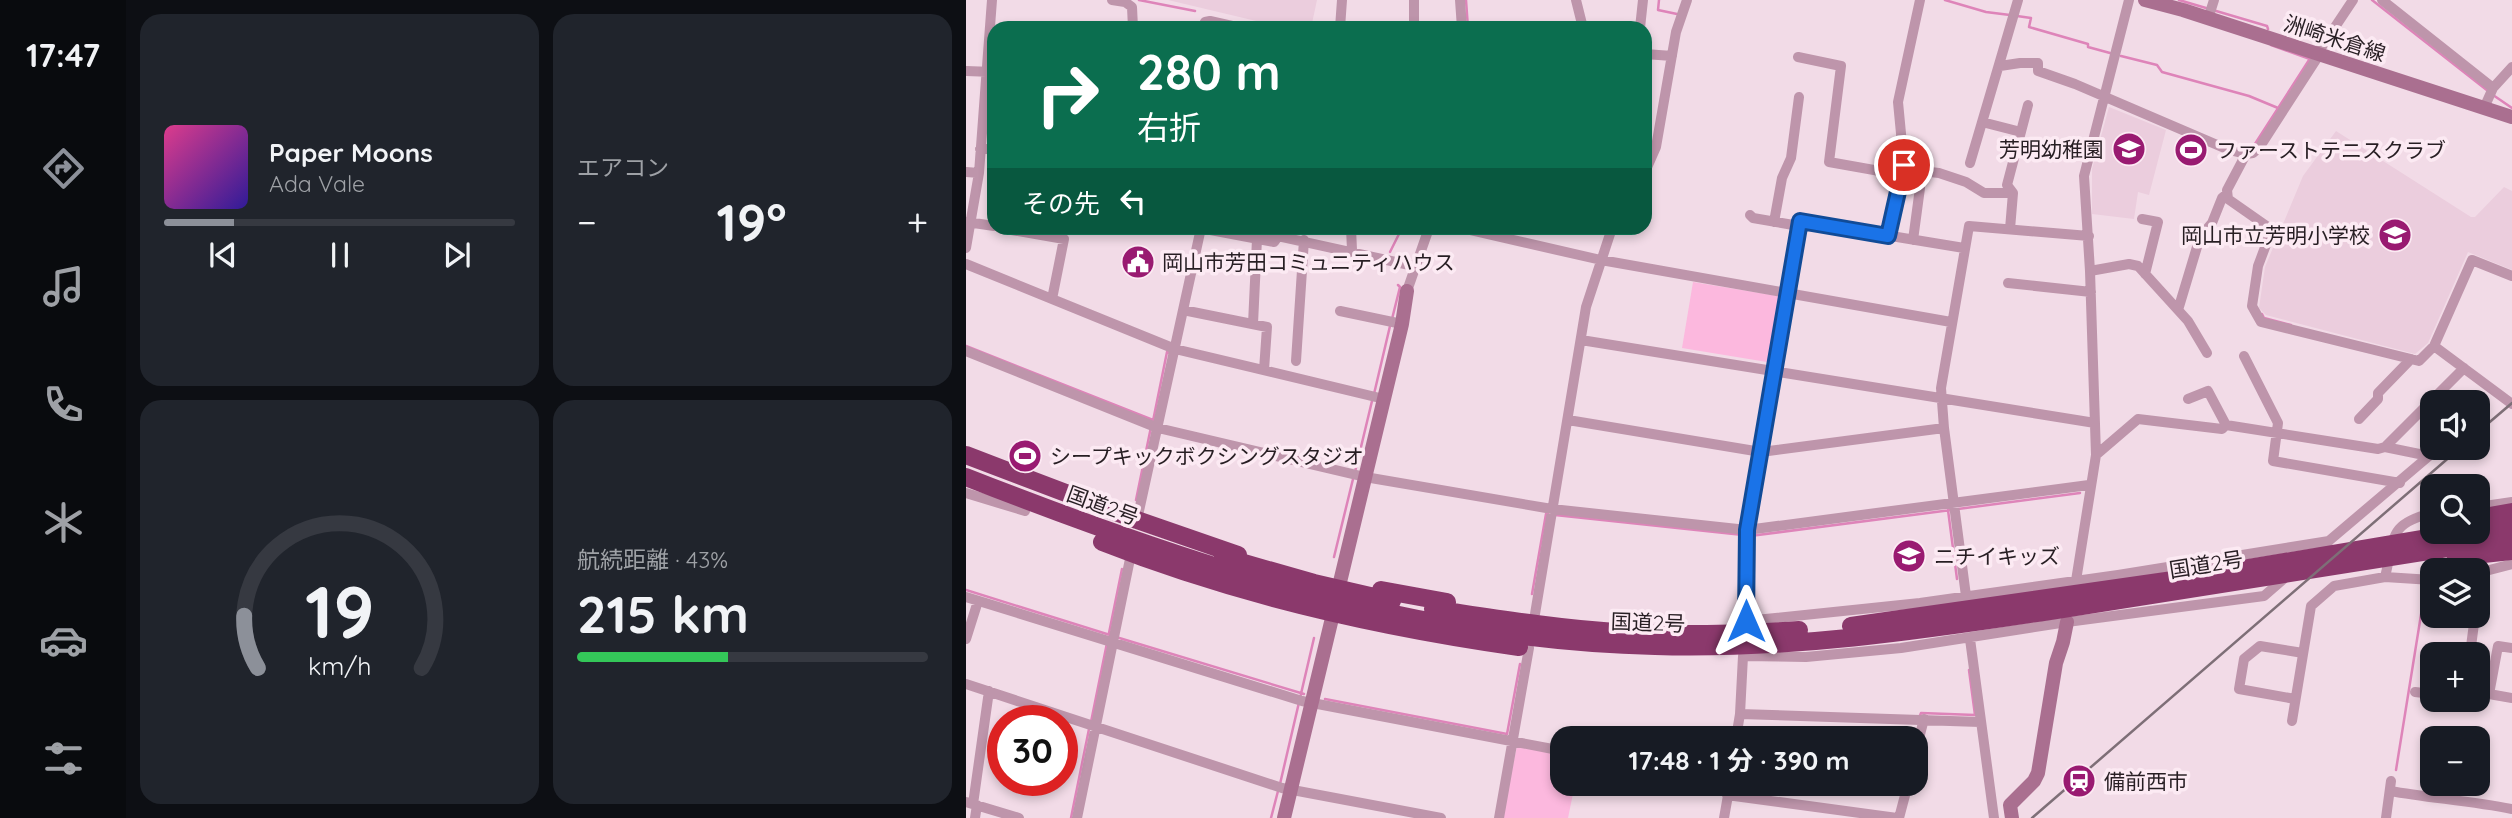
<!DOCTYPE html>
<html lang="ja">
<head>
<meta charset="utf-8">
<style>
  :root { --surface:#171b24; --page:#20242c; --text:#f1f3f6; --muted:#9ea1a6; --line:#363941; --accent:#8c9099 }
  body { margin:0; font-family:Quicksand,"Noto Sans JP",sans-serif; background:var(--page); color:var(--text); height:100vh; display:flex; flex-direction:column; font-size:26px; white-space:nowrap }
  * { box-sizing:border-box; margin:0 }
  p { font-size:23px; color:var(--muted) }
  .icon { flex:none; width:38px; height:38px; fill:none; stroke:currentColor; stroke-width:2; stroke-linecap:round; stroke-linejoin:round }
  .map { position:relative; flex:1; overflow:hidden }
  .sheet { display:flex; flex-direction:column; gap:14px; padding:14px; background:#0d0f14; width:840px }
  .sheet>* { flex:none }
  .top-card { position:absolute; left:21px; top:21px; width:665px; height:214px; border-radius:21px; box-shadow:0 4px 10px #0003; background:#0b6e4f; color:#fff; overflow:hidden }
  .tools { position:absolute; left:1454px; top:390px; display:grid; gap:14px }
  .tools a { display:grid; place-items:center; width:70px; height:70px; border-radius:14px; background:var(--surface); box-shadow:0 4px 10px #0003; font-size:35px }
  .speed { position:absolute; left:21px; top:705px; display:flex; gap:14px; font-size:35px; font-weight:700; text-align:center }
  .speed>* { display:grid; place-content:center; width:91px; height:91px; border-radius:50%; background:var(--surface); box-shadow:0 4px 10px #0003; line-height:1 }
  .speed .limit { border:10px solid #d22; background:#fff; color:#111 }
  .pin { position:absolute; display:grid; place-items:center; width:60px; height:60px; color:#fff; margin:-30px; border:4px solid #fff; border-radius:50%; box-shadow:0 2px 7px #0007 }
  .me { position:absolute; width:77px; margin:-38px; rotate:0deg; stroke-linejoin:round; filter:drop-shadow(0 0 5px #0008) }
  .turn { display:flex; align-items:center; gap:24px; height:147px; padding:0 35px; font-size:32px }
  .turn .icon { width:91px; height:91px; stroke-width:2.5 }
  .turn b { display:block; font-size:49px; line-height:60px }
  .then { display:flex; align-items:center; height:66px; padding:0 35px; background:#0003; gap:14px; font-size:26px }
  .big { font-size:52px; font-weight:700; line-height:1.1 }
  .sheet .card { flex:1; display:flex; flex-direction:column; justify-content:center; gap:10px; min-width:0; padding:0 24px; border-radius:21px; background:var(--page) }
  .sheet .dial { align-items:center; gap:0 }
  .dial svg { height:182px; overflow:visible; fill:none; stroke:var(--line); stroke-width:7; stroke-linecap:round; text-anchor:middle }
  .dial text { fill:var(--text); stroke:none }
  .song { display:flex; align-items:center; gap:21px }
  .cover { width:84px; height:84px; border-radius:10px; background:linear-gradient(135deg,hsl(330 70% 55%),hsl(250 70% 35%)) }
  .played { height:7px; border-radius:4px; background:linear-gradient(90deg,var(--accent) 20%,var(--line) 20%) }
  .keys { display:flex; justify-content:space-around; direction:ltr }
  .heat { display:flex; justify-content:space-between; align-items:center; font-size:38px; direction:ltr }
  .charge { height:10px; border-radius:5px; background:linear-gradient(90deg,#34c759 43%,var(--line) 0) }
  .sheet .tiles { flex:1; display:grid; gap:14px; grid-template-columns:repeat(2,1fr) }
  .trip { position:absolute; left:584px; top:726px; width:378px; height:70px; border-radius:21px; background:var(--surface); box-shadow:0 4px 10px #0003; font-weight:700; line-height:70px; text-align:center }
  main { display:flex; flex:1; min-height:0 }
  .menu { display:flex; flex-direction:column; width:126px; justify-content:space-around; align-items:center; background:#090b0e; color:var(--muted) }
  .menu .icon { width:49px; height:49px }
  .menu .on { color:var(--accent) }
  .menu b { font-size:32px; color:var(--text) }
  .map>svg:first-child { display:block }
</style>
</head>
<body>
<main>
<nav class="menu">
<b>17:47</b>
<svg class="icon on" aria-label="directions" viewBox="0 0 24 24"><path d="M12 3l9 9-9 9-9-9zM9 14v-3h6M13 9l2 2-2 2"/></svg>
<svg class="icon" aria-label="music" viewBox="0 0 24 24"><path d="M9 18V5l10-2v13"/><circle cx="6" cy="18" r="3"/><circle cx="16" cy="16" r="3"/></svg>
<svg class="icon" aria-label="phone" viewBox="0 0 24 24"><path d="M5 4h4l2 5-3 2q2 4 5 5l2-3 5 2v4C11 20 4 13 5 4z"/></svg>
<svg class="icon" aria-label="climate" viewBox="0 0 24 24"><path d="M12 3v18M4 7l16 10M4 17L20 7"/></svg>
<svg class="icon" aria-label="car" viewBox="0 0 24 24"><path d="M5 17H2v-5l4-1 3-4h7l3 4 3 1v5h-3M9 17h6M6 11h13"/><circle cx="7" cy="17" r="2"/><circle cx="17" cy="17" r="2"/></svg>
<svg class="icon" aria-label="filters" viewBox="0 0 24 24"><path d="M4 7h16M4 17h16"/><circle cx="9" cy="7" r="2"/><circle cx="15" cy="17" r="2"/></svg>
</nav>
<section class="sheet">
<div class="tiles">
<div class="card">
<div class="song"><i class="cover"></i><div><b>Paper Moons</b><p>Ada Vale</p></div></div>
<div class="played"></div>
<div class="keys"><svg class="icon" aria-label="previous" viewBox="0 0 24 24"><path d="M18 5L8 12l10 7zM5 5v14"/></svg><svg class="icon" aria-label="pause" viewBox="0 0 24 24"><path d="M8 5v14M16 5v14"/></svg><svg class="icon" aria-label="next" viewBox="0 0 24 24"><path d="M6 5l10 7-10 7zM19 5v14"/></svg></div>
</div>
<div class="card"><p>エアコン</p>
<div class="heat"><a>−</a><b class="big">19°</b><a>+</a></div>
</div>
<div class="card dial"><svg viewBox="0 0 100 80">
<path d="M14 69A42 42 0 1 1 86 69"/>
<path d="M14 69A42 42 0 0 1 8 46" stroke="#8c9099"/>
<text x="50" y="56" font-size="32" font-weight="700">19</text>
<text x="50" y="72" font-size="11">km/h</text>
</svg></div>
<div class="card"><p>航続距離 · 43%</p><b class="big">215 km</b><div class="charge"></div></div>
</div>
</section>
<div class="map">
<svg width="1546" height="818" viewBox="0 0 1546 818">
  <rect width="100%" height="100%" fill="#f2dbe7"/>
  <!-- built -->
  <path fill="#ebcddd" d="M 202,0 L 351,0 L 345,28 L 320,28 Z
    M 1143,107 L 1200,130 L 1183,195 L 1172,192 L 1168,219 L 1126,214 L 1126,169 Z
    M 1370,131 L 1505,217 L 1509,217 L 1538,187 L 1546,191 L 1546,270 L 1502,252 L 1462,343 L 1449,354 L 1300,315 L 1293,308 L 1299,267 L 1337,176 Z"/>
  <!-- green -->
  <path fill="#fcb8de" d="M 727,282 L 812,296 L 814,300 L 804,360 L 801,362 L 716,348 Z
    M 551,746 L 597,755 L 597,784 L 609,784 L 602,818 L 536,818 Z"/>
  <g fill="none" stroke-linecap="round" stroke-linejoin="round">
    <!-- stream -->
    <path stroke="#de84b9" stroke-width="2.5" d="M 173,0 L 229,11
      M 500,0 L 502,28
      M 693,0 L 692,10 L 711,14
      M 979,0 L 1020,12 L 1044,15
      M 1213,0 L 1301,26 L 1302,29
      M 1406,0 L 1522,91
      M 1051,16 L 1065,18 L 1063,27 L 1122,44 L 1122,47 L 1144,53
      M 1305,45 L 1344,59
      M 1155,56 L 1191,65 L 1196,72 L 1283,96 L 1312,108
      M 1527,95 L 1546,108
      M 1287,147 L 1345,57
      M 424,252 L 436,228
      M 1296,314 L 1298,318 L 1325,325
      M 426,319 L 434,287 L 432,285
      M 0,346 L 187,420
      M 408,394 L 424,326
      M 187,421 L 201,352 L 204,353
      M 389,472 L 406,401
      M 170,500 L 185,427
      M 992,509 L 1114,493
      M 982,510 L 991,579
      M 589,515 L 777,535
      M 784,536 L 985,510
      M 368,557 L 387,479
      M 0,590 L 144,635
      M 566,594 L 580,514 L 582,514
      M 143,633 L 156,569
      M 150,637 L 338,694
      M 359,699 L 541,734 L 554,664
      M 953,718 L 955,713 L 1009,715 L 1003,670
      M 125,722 L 141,643
      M 1430,770 L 1459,590
      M 314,784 L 348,638
      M 105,818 L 123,729
      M 305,818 L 312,791"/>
    <!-- street -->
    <path stroke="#be95ab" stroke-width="10" d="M 146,0 L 159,2 L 166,7 L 167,28
      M 494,0 L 496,28
      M 610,0 L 617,28
      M 1416,0 L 1527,88
      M 1242,19 L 1248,0
      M 236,28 L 239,22 L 244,21 L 275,28
      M 374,28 L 376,0
      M 448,28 L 448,0
      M 674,28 L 677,0
      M 679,54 L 706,56
      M 1351,54 L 1387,0
      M 832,57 L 875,66 L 863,162 L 936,175
      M 1034,66 L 1054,63 L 1072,63 L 1072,71 L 1109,84 L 1263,150 L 1280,154 L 1261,190 L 1262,199 L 1302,227 L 1304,234 L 1292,266 L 1286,306 L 1295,322 L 1453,361 L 1468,346 L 1506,260 L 1546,276
      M 0,71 L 27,72
      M 1518,108 L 1527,88 L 1546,67
      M 1016,122 L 1055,132
      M 14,149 L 28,149
      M 1280,154 L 1287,153 L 1293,148 L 1353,55
      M 1004,163 L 1052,0
      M 937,169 L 973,173 L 1000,182 L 1018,193 L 1047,193
      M 0,172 L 13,173
      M 679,172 L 690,147 L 710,32 L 721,0
      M 784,215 L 787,218 L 833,226
      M 1176,219 L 1192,222 L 1179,274
      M 1,222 L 28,226
      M 808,222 L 816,178 L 825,158 L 833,97
      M 34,228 L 98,239 L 86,299
      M 234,228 L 308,242 L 313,235
      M 275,228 L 448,266
      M 385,228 L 386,250
      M 495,228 L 635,260 L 985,322
      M 1044,229 L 1047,193 L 1041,185 L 1062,105
      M 922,236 L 938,165 L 932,102 L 954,0
      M 947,240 L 954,188
      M 0,248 L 13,173 L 26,0
      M 998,248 L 834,221 L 781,530 L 780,621 L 954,603 L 1152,575 L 1363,541
      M 0,264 L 209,349 L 418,399
      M 1124,271 L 1163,264 L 1172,266 L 1222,321 L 1241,353
      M 1042,283 L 1125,292
      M 441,291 L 463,228
      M 217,310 L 301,327 L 298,370
      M 1212,310 L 1234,237 L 1246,223 L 1256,198 L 1261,194
      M 374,311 L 436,324
      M 287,324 L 291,239
      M 615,340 L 1129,423
      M 1468,346 L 1546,404
      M 0,351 L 192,428 L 399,477 L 586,509 L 781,530 L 1123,485
      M 1278,356 L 1312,423 L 1307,461 L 1434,483
      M 330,361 L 338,240
      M 1222,399 L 1242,391 L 1260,425 L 1412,449 L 1419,447
      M 1393,419 L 1412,399 L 1412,393 L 1445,359
      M 602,420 L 795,452 L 978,428
      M 1130,455 L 1172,419 L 1256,429 L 1260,425
      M 1463,456 L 1419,447 L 1498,368
      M 0,493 L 59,511
      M 1512,507 L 1546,502
      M 1466,513 C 1422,524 1429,537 1419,577 L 1466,580
      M 171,520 L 235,228
      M 1358,545 L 1463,456
      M 1512,573 L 1546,564
      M 1109,587 L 1130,455 L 1124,271 L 1118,176 L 1163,0
      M 1000,596 L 978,428 L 975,388 L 1003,226 L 1123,236
      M 0,597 L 336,701 L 597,751
      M 1512,599 L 1517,572
      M 569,614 L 620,307 L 646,228
      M 0,639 L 12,601
      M 1004,639 L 1028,818
      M 1546,648 L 1532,646 L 1523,694 L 1546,698
      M 1504,654 L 1509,616
      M 0,684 L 316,788 L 475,818
      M 1449,692 L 1466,694
      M 1329,699 L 1273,689 L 1278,659 L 1294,646 L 1337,653
      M 774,714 L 1014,722
      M 1326,721 L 1345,606 L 1368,586 L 1419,577
      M 770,738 L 774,714 L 777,656 L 840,657 L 935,648 L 1101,622 L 1298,596 L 1322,575
      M 950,750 L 958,719
      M 1424,791 C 1464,798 1505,801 1546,809
      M 761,795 L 931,818
      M 0,802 L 53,818
      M 7,804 L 23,691
      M 9,818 L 11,805
      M 111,818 L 165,554
      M 533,818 L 563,648
      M 758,818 L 764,784
      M 933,818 L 942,784
      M 1420,818 L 1425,781"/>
    <!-- secondary -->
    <path stroke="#aa6f90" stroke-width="14" d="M 1179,0 L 1217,10 L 1546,117
      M 374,582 L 436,324 L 441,291
      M 318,818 L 367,614
      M 1046,818 L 1044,805 L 1068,781 L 1072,773 L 1090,663 L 1097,642 L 1101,622"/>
    <!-- highway -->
    <path stroke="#8b396c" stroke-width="18" d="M 0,455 L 171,520 L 272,555
      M 0,477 C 221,564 449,641 689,646 C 822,650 953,631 1084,611 C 1238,588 1392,561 1546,538
      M 1512,518 L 1546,512
      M 1515,529 L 1546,525
      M 136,542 C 270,595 411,627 553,647
      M 257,557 L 348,583 L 426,601
      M 1490,557 L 1546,551
      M 415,590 L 481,602
      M 467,609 C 528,618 588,628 649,632 C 710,636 772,634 833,630
      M 885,626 L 1235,576 L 1498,532"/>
    <!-- rail -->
    <path stroke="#7e6f77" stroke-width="2.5" d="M 1512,432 L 1546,403
      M 1066,818 L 1494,448"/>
  </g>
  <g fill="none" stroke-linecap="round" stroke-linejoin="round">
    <defs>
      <path id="route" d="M 780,621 L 781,530 L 834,221 L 922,236 L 938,165"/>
    </defs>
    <!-- route casing -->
    <use href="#route" stroke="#114b97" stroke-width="18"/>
    <!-- route -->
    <use href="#route" stroke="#1a73e8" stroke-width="12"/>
  </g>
  <!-- icons -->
  <defs>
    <symbol id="school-disc" viewBox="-11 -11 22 22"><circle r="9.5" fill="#991a71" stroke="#fceaf3"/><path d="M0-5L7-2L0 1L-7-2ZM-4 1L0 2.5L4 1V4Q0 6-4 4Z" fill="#fff"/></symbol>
    <symbol id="stadium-disc" viewBox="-11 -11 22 22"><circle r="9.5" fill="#991a71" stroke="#fceaf3"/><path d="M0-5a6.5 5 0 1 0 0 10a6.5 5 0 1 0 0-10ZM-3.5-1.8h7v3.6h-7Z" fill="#fff"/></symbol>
    <symbol id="civic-disc" viewBox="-11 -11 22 22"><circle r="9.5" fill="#991a71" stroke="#fceaf3"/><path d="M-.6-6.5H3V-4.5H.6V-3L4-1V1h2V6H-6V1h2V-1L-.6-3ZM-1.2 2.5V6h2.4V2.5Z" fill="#fff"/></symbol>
    <symbol id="station-disc" viewBox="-11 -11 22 22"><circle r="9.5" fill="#991a71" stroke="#fceaf3"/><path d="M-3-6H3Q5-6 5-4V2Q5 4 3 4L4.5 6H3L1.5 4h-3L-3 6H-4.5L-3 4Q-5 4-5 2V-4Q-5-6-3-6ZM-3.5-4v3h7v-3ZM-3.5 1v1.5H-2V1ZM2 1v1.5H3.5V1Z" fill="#fff"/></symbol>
  </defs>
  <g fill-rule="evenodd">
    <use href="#school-disc" x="1144" y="130" width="38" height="38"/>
    <use href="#stadium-disc" x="1206" y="131" width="38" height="38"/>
    <use href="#school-disc" x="1410" y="216" width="38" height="38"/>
    <use href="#civic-disc" x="153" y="243" width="38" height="38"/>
    <use href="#stadium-disc" x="40" y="437" width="38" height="38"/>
    <use href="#school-disc" x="924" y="537" width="38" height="38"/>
    <use href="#station-disc" x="1094" y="762" width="38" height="38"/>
  </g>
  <g text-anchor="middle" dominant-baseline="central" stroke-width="7" stroke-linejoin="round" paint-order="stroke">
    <!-- street labels -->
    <g font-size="21" fill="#271e23" stroke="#fceaf3">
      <text transform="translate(1369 38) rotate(18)">洲崎米倉線</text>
      <text transform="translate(137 505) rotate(20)">国道2号</text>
      <text transform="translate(1240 564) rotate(-9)">国道2号</text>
      <text transform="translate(682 622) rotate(2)">国道2号</text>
    </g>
    <!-- poi labels -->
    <g font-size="21" fill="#271e23" stroke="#fceaf3" text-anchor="start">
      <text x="1138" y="149" text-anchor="end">芳明幼稚園</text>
      <text x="1250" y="150">ファーストテニスクラブ</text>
      <text x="1404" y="235" text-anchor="end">岡山市立芳明小学校</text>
      <text x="196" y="262">岡山市芳田コミュニティハウス</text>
      <text x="84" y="456">シープキックボクシングスタジオ</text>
      <text x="968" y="556">ニチイキッズ</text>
      <text x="1138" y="781">備前西市</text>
    </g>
  </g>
</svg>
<div class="tools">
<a><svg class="icon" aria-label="sound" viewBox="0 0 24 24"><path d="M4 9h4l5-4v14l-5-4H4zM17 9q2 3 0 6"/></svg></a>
<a><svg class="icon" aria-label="search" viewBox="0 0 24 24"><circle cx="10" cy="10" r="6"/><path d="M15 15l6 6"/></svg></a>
<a><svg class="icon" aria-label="layers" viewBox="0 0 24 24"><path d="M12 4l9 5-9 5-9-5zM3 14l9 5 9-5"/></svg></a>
<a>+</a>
<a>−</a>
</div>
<div class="speed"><div class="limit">30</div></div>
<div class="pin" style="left:938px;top:165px;background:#d93025"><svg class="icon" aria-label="arrive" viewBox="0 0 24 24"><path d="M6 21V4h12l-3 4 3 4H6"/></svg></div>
<svg class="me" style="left:780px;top:621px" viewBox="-20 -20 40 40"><path d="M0-17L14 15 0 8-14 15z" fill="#1a73e8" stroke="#fff" stroke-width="4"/></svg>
<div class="trip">17:48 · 1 分 · 390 m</div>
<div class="top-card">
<div class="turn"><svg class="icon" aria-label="right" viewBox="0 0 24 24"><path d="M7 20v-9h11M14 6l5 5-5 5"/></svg><div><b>280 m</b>右折</div></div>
<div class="then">その先<svg class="icon" aria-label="left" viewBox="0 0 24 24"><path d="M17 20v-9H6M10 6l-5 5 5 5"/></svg></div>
</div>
</div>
</main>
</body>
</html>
